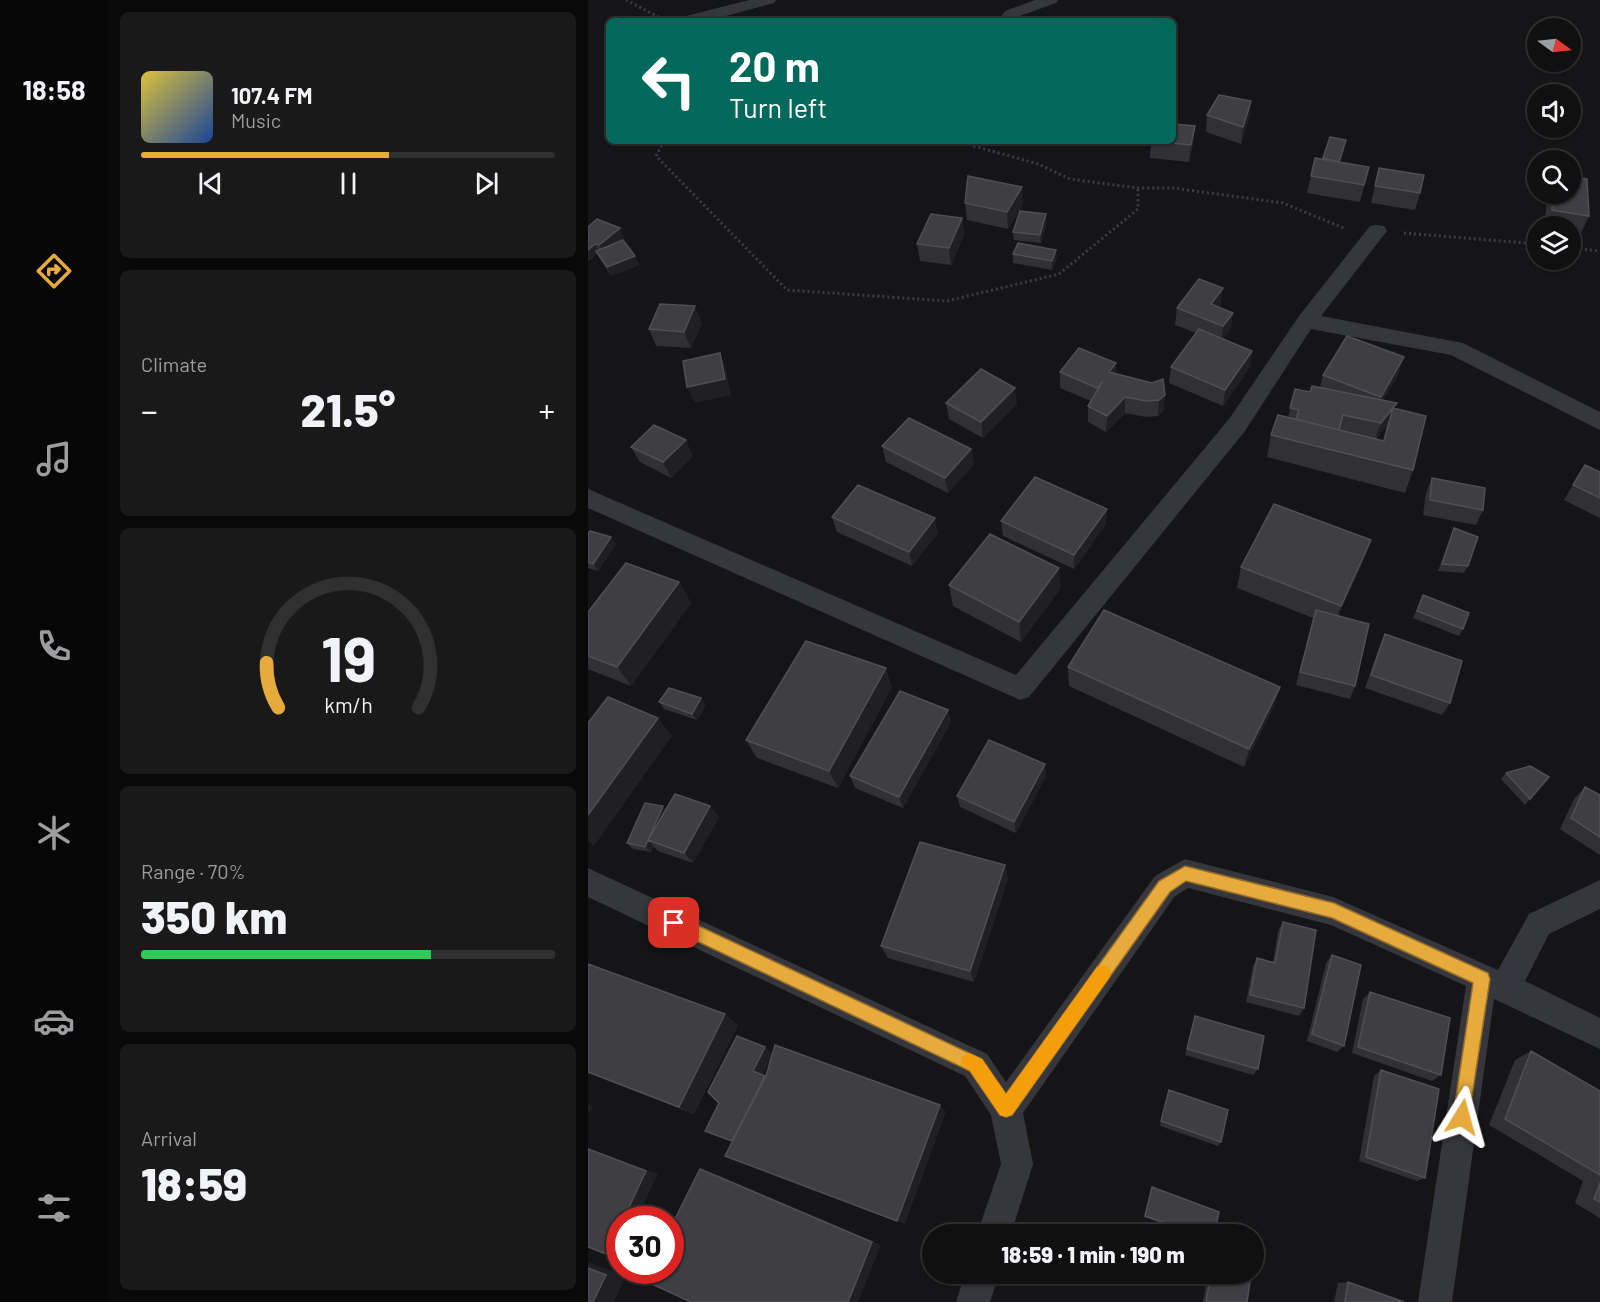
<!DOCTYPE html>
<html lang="en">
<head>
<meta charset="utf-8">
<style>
  :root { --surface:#101011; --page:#19191a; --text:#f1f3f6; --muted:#9c9d9f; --line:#303031; --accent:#e7aa3d }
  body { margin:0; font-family:Barlow,sans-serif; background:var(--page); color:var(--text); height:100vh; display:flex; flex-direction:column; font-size:22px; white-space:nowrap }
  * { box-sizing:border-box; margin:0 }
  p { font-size:20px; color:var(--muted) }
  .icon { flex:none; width:33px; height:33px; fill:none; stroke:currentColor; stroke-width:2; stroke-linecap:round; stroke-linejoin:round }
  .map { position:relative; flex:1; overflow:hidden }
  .sheet { display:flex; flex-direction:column; gap:12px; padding:12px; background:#090909; width:480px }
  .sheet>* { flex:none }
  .top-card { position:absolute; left:18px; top:18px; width:570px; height:126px; border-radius:9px; box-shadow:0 2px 4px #0004,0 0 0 2px var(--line); background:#00695c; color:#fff; overflow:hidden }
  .needle { width:39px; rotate:105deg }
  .fabs { position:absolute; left:939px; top:18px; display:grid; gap:12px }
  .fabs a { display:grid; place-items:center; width:54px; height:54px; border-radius:50%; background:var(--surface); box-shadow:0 2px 4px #0004,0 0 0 2px var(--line); font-size:30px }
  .speed { position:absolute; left:18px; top:1206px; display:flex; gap:12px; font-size:30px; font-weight:700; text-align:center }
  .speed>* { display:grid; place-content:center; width:78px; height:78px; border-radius:50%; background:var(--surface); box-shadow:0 2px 4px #0004,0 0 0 2px var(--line); line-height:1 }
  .speed .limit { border:9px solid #d22; background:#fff; color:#111 }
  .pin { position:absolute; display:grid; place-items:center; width:51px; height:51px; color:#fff; margin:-26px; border-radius:12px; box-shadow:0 3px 9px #0006 }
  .me { position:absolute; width:66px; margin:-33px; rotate:8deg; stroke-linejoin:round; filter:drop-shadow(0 0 4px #0008) }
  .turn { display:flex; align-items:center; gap:21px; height:126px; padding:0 24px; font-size:27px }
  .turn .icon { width:78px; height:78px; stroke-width:2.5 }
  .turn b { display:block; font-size:42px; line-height:51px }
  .big { font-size:45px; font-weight:800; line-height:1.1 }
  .sheet .tile { flex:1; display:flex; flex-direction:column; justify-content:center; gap:9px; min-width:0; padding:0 21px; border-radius:9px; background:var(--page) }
  .sheet .dial { align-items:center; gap:0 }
  .dial svg { height:156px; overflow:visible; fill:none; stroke:var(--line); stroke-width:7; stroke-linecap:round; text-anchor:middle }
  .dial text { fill:var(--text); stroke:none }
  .song { display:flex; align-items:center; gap:18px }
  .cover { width:72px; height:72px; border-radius:9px; background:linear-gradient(135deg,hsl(50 70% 55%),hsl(220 70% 35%)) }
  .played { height:6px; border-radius:3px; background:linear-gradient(90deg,var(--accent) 60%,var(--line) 60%) }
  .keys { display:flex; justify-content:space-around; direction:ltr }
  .heat { display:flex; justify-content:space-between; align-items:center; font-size:33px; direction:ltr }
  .charge { height:9px; border-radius:4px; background:linear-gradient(90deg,#34c759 70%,var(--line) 0) }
  .trip { position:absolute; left:334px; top:1224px; width:342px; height:60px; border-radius:30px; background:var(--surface); box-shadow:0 2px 4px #0004,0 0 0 2px var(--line); font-weight:800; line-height:60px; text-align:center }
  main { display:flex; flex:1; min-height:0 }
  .dock { display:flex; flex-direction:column; width:108px; justify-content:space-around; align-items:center; background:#060607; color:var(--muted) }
  .dock .icon { width:42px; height:42px }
  .dock .selected { color:var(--accent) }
  .dock b { font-size:27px; color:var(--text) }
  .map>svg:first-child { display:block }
</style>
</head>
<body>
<main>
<nav class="dock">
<b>18:58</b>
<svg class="icon selected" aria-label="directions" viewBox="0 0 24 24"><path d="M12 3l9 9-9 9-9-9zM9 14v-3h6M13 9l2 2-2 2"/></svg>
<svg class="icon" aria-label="music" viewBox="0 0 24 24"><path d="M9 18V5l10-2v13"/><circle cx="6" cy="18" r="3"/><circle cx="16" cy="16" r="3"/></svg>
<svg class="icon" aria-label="phone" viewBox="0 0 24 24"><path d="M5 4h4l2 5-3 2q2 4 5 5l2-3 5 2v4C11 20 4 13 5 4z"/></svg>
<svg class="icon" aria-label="climate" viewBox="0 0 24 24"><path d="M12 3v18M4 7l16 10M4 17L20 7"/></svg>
<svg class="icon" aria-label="car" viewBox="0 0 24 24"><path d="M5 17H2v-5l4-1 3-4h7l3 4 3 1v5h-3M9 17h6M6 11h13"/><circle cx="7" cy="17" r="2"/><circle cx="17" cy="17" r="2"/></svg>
<svg class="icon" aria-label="filters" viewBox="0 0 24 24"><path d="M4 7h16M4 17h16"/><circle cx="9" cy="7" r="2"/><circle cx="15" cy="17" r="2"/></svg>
</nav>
<section class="sheet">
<div class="tile">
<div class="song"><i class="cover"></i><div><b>107.4 FM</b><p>Music</p></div></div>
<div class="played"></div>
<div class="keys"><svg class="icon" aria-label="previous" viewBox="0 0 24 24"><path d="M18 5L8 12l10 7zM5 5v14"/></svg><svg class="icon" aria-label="pause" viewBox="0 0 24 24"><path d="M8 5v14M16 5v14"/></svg><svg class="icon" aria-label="next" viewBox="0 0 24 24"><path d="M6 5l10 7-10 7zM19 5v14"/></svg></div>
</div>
<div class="tile"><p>Climate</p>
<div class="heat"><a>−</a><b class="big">21.5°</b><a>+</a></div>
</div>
<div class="tile dial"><svg viewBox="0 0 100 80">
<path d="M14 69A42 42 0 1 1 86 69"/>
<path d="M14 69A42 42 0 0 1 8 46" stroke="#e7aa3d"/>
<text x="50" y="56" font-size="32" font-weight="700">19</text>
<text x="50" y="72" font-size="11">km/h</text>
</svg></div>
<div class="tile"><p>Range · 70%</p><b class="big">350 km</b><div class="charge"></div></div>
<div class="tile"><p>Arrival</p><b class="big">18:59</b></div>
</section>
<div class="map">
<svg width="1012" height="1302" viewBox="0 0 1012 1302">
  <rect width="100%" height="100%" fill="#151517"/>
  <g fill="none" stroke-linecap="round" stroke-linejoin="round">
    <!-- path -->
    <path stroke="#3c3e43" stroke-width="3" stroke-dasharray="2 3" stroke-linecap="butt" d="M 38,0 L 78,21
      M 76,141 L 68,156 L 199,290 L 359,301 L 471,274 L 550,209 L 550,188
      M 384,141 L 386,146 L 450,164 L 482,179 L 550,188 L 585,188 L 695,203 L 758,229
      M 816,233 L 950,244
      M 982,248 L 1012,251"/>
    <!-- minor -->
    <path fill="#36373c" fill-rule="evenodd" d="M 161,0 L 188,0 L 186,3 L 119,21 L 96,20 L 98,16 Z
      M 447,0 L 470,0 L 468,3 L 429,17 L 426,21 L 410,21 L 417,11 Z
      M 789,225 L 796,226 L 799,231 L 733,316 L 875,343 L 1012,412 L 1012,430 L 863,355 L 723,329 L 657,431 L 441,697 L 432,700 L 0,508 L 0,489 L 428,675 L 641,419 L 711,316 L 782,226 Z
      M 597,859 L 745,897 L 910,970 L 941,914 L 1012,880 L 1012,909 L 961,934 L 937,981 L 1012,1018 L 1012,1049 L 906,999 L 864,1302 L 830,1302 L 878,986 L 743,925 L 600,888 L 587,896 L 435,1113 L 445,1164 L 423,1234 L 389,1234 L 413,1164 L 403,1115 L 377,1076 L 0,897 L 0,868 L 399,1054 L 418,1082 L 567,876 Z
      M 377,1274 L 411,1274 L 402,1302 L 368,1302 Z"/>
  </g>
  <!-- wall -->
  <path fill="#313135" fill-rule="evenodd" d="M 663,101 L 661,118 L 653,144 L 618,132 L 619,115 Z
    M 607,126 L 605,144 L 601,162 L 562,158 L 563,141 L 585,141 Z
    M 756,149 L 752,162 L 781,167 L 772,202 L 719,193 L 723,176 L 735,159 Z
    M 791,168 L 832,193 L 827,210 L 783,203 Z
    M 959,194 L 982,194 L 1001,216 L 993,233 L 982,231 L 982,226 L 957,226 Z
    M 377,203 L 435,204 L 420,229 L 379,220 Z
    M 374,218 L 376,235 L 363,265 L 332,261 L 329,244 Z
    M 459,222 L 453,243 L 426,240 L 425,232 Z
    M 0,227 L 36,237 L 29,242 L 51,265 L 23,276 L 9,254 L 2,260 L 0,260 Z
    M 425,254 L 469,258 L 464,270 L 425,263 Z
    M 633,304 L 631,308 L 645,313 L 642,330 L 635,339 L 664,351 L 662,367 L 635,406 L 581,383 L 583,367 L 608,333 L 587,325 L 589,308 Z
    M 114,323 L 103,348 L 68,346 L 61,329 Z
    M 528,363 L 528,374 L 564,383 L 577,395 L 575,411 L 570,416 L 558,417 L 537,413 L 518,432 L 500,422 L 500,406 L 503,401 L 472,388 L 472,372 Z
    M 811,373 L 795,400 L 807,408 L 825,470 L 817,493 L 679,457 L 683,435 L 700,417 L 707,389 L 722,392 L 732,387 L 735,375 ZM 799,425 L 795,441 L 788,439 Z
    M 358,403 L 429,404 L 395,438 L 361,419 Z
    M 294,446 L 383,449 L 386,464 L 360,493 L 298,462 Z
    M 43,447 L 105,456 L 83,478 L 52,462 Z
    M 997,465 L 1012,472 L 1012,518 L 976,500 Z
    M 844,478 L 895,510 L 888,525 L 835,515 L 838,493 Z
    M 244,517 L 350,533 L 324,566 L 249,532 Z
    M 413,521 L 518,524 L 486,569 L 415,536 Z
    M 866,528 L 880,566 L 876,573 L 850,571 Z
    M 0,533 L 28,544 L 10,571 L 0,568 Z
    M 775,562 L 750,616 L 767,686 L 762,699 L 708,685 L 725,618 L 649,588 L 653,567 Z
    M 471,568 L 472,589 L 433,642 L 365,606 L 361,585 Z
    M 91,582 L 103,603 L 43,686 L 0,669 L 0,612 Z
    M 835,595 L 875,629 L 871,636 L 825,618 Z
    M 797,634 L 862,703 L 854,715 L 777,688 L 791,648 Z
    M 480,667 L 692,687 L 686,706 L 656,767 L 481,686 Z
    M 304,687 L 250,788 L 169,758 L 158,740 Z
    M 113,698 L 118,705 L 109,720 L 76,709 L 71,702 Z
    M 360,710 L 363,722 L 315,808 L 267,788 L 262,776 Z
    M 457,764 L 458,776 L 428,833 L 372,807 L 369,796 Z
    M 918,773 L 961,777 L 937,805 L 913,779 Z
    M 997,787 L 1012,795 L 1012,855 L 972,829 L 986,799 Z
    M 122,806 L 131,817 L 105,863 L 70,851 L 65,846 L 63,852 L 45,849 L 39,843 L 78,809 Z
    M 420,879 L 386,982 L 300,958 L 293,946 Z
    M 695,922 L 716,1008 L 711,1016 L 658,1002 L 665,966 L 669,958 L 685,962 L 690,931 Z
    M 744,955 L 756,1046 L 749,1052 L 719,1041 L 738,963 Z
    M 0,964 L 150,1025 L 106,1114 L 0,1073 Z
    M 782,992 L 853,1075 L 844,1081 L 764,1053 L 775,999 Z
    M 607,1016 L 670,1069 L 665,1075 L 597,1055 Z
    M 943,1051 L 1012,1091 L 1012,1218 L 987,1203 L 995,1181 L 901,1125 L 927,1060 Z
    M 793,1070 L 837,1178 L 829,1181 L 771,1161 L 786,1076 Z
    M 581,1090 L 633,1142 L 630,1146 L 572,1126 Z
    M 564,1188 L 626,1234 L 604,1234 L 556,1217 Z
    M 620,1274 L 656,1274 L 659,1302 L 615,1302 Z
    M 760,1282 L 816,1302 L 746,1302 L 750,1283 Z"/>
  <!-- shaded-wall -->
  <path fill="#202023" d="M 663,101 L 661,118 L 653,144 L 655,127 Z
    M 607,126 L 605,144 L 601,162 L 603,145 Z
    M 434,187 L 435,204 L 420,229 L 419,212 Z
    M 458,214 L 459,222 L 453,243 L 452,235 Z
    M 374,218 L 376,235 L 363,265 L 361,248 Z
    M 32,228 L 36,237 L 15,254 L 11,245 Z
    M 7,244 L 11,252 L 8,251 L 9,254 L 2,260 L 0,257 L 0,250 Z
    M 468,250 L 469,258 L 464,270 L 464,261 Z
    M 47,256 L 51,265 L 23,276 L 19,267 Z
    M 635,288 L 633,304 L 621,321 L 623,304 Z
    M 107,306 L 114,323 L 103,348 L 96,332 Z
    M 645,313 L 642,330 L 633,343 L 635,326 Z
    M 664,351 L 662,367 L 635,406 L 637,390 Z
    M 132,353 L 138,369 L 143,395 L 107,403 L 99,387 Z
    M 816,357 L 811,373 L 788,413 L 793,397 Z
    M 528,363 L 528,379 L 521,372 Z
    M 427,388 L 429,404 L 395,438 L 393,422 Z
    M 577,395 L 575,411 L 570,416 L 571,400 Z
    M 537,397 L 537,413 L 518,432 L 519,416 Z
    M 805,409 L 799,425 L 787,439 L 793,423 Z
    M 98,440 L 105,456 L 83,478 L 75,462 Z
    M 383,449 L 386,464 L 360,493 L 357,478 Z
    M 519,509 L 518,524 L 486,569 L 486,555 Z
    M 347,518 L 350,533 L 324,566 L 321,552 Z
    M 23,537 L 28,544 L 10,571 L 5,564 Z
    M 783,540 L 775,562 L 745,627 L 753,606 Z
    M 471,568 L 472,589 L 433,642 L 431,622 Z
    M 91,582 L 103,603 L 43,686 L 29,667 Z
    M 298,668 L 304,687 L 250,788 L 241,771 Z
    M 692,687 L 686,706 L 656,767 L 661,749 Z
    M 113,698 L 118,705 L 109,720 L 104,714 Z
    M 360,710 L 363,722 L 315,808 L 311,797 Z
    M 70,718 L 84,736 L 6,846 L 0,841 L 0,815 Z
    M 457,764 L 458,776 L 428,833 L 426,822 Z
    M 75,806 L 80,812 L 60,840 Z
    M 122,806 L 131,817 L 105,863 L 96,853 Z
    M 60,840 L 65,846 L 63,852 L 57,847 Z
    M 417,865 L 420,879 L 386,982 L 382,971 Z
    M 137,1014 L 150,1025 L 106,1114 L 91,1107 Z
    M 177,1047 L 185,1054 L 174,1077 L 165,1071 Z
    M 0,1104 L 5,1106 L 0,1115 Z
    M 352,1105 L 358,1112 L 317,1224 L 309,1221 Z
    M 0,1148 L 70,1174 L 48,1220 L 35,1220 Z
    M 112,1169 L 128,1174 L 293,1245 L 270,1302 L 260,1302 Z
    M 32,1226 L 31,1256 L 18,1254 Z
    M 0,1262 L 38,1276 L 26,1302 L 5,1302 L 0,1268 Z"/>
  <!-- building -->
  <path fill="#3e3e43" stroke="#4e5055" stroke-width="1.5" d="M 631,95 L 663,101 L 655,127 L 619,115 Z
    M 585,124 L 607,126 L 603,145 L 567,141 L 585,141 Z
    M 742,137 L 758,140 L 751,162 L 735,158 Z
    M 727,158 L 781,167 L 776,185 L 723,176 Z
    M 791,168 L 836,175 L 832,193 L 787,186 Z
    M 380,176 L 434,187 L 419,212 L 377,203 Z
    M 982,176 L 999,179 L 1001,216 L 964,210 L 965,194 L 982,194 Z
    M 432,211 L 458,214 L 452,235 L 425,232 Z
    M 343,214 L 374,218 L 361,248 L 329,244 Z
    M 9,219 L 32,228 L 11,245 L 7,244 L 0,250 L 0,227 Z
    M 35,240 L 47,256 L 19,267 L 8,251 Z
    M 430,243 L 468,250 L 464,261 L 425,254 Z
    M 611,279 L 635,288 L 623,304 L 645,313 L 635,326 L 589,308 Z
    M 72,304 L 107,306 L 96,332 L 61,329 Z
    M 611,329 L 664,351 L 637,390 L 583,367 Z
    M 759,336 L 816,357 L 793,397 L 735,375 Z
    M 491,348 L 528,363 L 521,372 L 564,383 L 575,379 L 577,395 L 571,400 L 559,401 L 537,397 L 519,416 L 500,406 L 515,381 L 509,388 L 472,372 Z
    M 132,353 L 137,379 L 99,387 L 95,361 Z
    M 393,369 L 427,388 L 393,422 L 358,403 Z
    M 724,386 L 809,403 L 793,423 L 755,415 L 751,430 L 708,419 L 711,410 L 702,408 L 707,389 L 722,392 Z
    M 805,408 L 838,416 L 825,470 L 683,435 L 690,415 L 796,441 Z
    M 321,418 L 383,449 L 357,478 L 294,446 Z
    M 66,425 L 98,440 L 75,462 L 43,447 Z
    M 997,465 L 1012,472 L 1012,498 L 985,485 Z
    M 447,477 L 519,509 L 486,555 L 413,521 Z
    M 844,478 L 897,488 L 895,510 L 842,500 Z
    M 270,485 L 347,518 L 321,552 L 244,517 Z
    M 686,504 L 783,540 L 753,606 L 653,567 Z
    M 866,528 L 890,537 L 880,566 L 854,564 Z
    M 2,531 L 23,537 L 5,564 L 0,562 L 0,533 Z
    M 402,534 L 471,568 L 431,622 L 361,585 Z
    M 38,563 L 91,582 L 29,667 L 0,656 L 0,612 Z
    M 835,595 L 881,613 L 875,629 L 829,611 Z
    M 516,610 L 692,687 L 661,749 L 480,667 Z
    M 728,610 L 781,624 L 767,686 L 712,672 Z
    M 797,634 L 874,661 L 862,703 L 783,675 Z
    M 218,641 L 298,668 L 241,771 L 158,740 Z
    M 81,688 L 113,698 L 104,714 L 71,702 Z
    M 312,691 L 360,710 L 311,797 L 262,776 Z
    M 20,697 L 70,718 L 0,815 L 0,723 Z
    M 401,740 L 457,764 L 426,822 L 369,796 Z
    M 942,766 L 961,777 L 942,799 L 918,773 Z
    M 997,787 L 1012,795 L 1012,837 L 983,818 Z
    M 87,794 L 122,806 L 96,853 L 60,840 Z
    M 57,803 L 75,806 L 57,847 L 39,843 Z
    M 332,842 L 417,865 L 382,971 L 293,946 Z
    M 695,922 L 728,930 L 716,1008 L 662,995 L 669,958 L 687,963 Z
    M 744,955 L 773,965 L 756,1046 L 724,1034 Z
    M 0,964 L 137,1014 L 91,1107 L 0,1072 Z
    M 782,992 L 862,1018 L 853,1075 L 770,1047 Z
    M 607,1016 L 676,1036 L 670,1069 L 599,1049 Z
    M 149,1036 L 177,1047 L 165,1071 L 177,1076 L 144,1141 L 117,1131 L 131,1103 L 120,1092 Z
    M 187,1045 L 352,1105 L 309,1221 L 137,1156 L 178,1076 Z
    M 943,1051 L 1012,1091 L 1012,1175 L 917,1119 Z
    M 793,1070 L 851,1089 L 837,1178 L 778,1157 Z
    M 581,1090 L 640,1110 L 633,1142 L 573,1121 Z
    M 0,1149 L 58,1171 L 35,1220 L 32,1220 L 32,1226 L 18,1254 L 0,1247 Z
    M 112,1169 L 284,1242 L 260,1302 L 103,1302 L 57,1281 L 62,1270 L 82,1270 L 82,1229 Z
    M 1012,1183 L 1012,1202 L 1006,1199 Z
    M 564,1187 L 631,1212 L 626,1234 L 607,1234 L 557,1216 Z
    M 0,1268 L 18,1275 L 5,1302 L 0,1302 Z
    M 623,1274 L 656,1274 L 663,1275 L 659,1302 L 618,1302 Z
    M 760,1282 L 816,1302 L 757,1302 Z"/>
  <!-- route -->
  <path fill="#e7aa3d" stroke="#966e28" stroke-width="1.5" d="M 597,866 L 746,903 L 900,973 L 902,979 L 880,1123 L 874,1126 L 868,1123 L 865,1117 L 885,983 L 744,918 L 598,881 L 582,892 L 424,1115 L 418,1117 L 412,1115 L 382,1071 L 81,928 L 78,923 L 81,917 L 86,915 L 92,917 L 394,1059 L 418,1094 L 571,881 Z"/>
  <!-- slow -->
  <path fill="#f59e0b" d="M 515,965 L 521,967 L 523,973 L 521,978 L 424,1115 L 418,1117 L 412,1115 L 382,1071 L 375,1067 L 373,1061 L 375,1056 L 381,1053 L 394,1059 L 418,1094 L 509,967 Z"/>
</svg>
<div class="fabs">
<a><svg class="needle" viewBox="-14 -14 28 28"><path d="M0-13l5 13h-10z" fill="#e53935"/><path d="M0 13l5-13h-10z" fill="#9c9d9f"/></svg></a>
<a><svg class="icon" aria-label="sound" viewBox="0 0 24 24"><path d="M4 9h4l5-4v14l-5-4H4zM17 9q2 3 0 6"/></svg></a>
<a><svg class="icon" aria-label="search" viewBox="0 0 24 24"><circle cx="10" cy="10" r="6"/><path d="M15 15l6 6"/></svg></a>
<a><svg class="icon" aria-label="layers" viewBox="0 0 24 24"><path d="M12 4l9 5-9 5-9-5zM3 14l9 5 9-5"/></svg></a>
</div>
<div class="speed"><div class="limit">30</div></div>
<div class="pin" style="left:86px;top:923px;background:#d93025"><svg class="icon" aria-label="arrive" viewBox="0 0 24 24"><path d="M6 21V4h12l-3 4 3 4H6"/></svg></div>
<svg class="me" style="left:874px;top:1117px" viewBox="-20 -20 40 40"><path d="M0-17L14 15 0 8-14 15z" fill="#e7aa3d" stroke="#fff" stroke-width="4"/></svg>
<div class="trip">18:59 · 1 min · 190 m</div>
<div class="top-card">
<div class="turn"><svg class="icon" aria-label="left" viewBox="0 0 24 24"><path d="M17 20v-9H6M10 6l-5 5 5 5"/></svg><div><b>20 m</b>Turn left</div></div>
</div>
</div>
</main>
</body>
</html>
